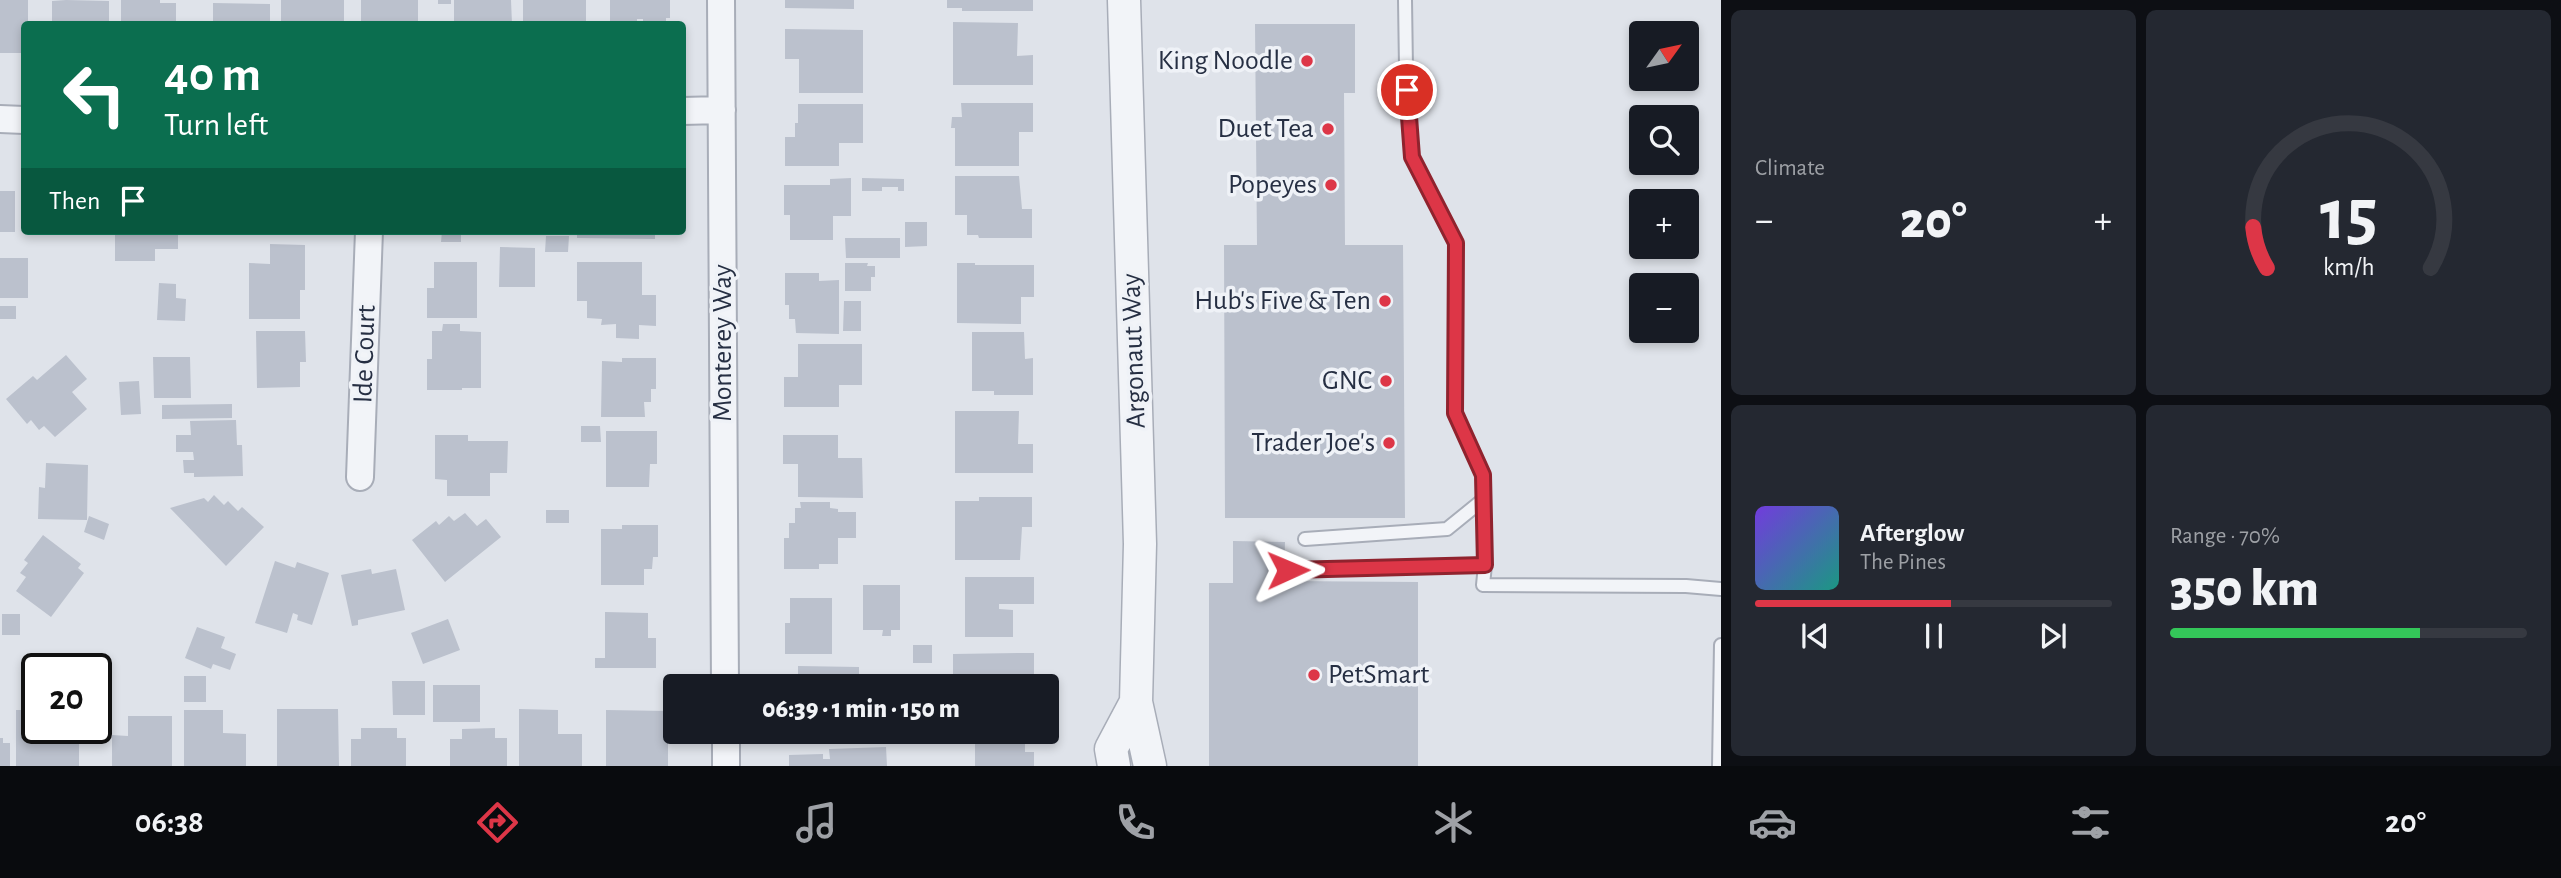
<!DOCTYPE html>
<html lang="en">
<head>
<meta charset="utf-8">
<style>
  :root { --surface:#171b24; --page:#242831; --text:#f1f3f6; --muted:#9ea1a6; --line:#363941; --accent:#dd3647 }
  body { margin:0; font-family:"Alegreya Sans",sans-serif; background:var(--page); color:var(--text); height:100vh; display:flex; flex-direction:column; font-size:26px; white-space:nowrap }
  * { box-sizing:border-box; margin:0 }
  p { font-size:23px; color:var(--muted) }
  .icon { flex:none; width:38px; height:38px; fill:none; stroke:currentColor; stroke-width:2; stroke-linecap:round; stroke-linejoin:round }
  .map { position:relative; flex:1; overflow:hidden }
  .sheet { display:flex; flex-direction:column; gap:10px; padding:10px; background:#0d0f14; width:840px }
  .sheet>* { flex:none }
  .guide { position:absolute; left:21px; top:21px; width:665px; height:214px; border-radius:7px; box-shadow:0 4px 10px #0003; background:#0b6e4f; color:#fff; overflow:hidden }
  .needle { width:46px; rotate:57deg }
  .fabs { position:absolute; left:1629px; top:21px; display:grid; gap:14px }
  .fabs a { display:grid; place-items:center; width:70px; height:70px; border-radius:7px; background:var(--surface); box-shadow:0 4px 10px #0003; font-size:35px }
  .speed { position:absolute; left:21px; top:653px; display:flex; gap:14px; font-size:35px; font-weight:700; text-align:center }
  .speed>* { display:grid; place-content:center; width:91px; height:91px; border-radius:50%; background:var(--surface); box-shadow:0 4px 10px #0003; line-height:1 }
  .speed .limit { border:4px solid #111; border-radius:10px; background:#fff; color:#111 }
  .pin { position:absolute; display:grid; place-items:center; width:60px; height:60px; color:#fff; margin:-30px; border:4px solid #fff; border-radius:50%; box-shadow:0 2px 7px #0007 }
  .me { position:absolute; width:77px; margin:-38px; rotate:89deg; stroke-linejoin:round; filter:drop-shadow(0 0 5px #0008) }
  .turn { display:flex; align-items:center; gap:24px; height:147px; padding:0 28px; font-size:32px }
  .turn .icon { width:91px; height:91px; stroke-width:2.5 }
  .turn b { display:block; font-size:49px; line-height:60px }
  .then { display:flex; align-items:center; height:66px; padding:0 28px; background:#0003; gap:14px; font-size:26px }
  .big { font-size:52px; font-weight:800; line-height:1.1 }
  .sheet .tile { flex:1; display:flex; flex-direction:column; justify-content:center; gap:10px; min-width:0; padding:0 24px; border-radius:10px; background:var(--page) }
  .sheet .dial { align-items:center; gap:0 }
  .dial svg { height:182px; overflow:visible; fill:none; stroke:var(--line); stroke-width:7; stroke-linecap:round; text-anchor:middle }
  .dial text { fill:var(--text); stroke:none }
  .song { display:flex; align-items:center; gap:21px }
  .cover { width:84px; height:84px; border-radius:10px; background:linear-gradient(135deg,hsl(260 70% 55%),hsl(170 70% 35%)) }
  .played { height:7px; border-radius:4px; background:linear-gradient(90deg,var(--accent) 55%,var(--line) 55%) }
  .keys { display:flex; justify-content:space-around; direction:ltr }
  .heat { display:flex; justify-content:space-between; align-items:center; font-size:38px; direction:ltr }
  .charge { height:10px; border-radius:5px; background:linear-gradient(90deg,#34c759 70%,var(--line) 0) }
  .sheet .tiles { flex:1; display:grid; gap:10px; grid-template-columns:repeat(2,1fr) }
  .trip { position:absolute; left:663px; top:674px; width:396px; height:70px; border-radius:7px; background:var(--surface); box-shadow:0 4px 10px #0003; font-weight:800; line-height:70px; text-align:center }
  .menu { display:flex; height:112px; justify-content:space-around; align-items:center; background:#090b0e; color:var(--muted) }
  .menu .icon { width:49px; height:49px }
  .menu .selected { color:var(--accent) }
  .menu b { font-size:32px; color:var(--text) }
  main { display:flex; flex:1; min-height:0 }
  .map>svg:first-child { display:block }
</style>
</head>
<body>
<main>
<div class="map">
<svg width="1721" height="766" viewBox="0 0 1721 766">
  <rect width="100%" height="100%" fill="#dfe3ea"/>
  <!-- building -->
  <path fill="#bbc1cd" d="M 0,0 L 28,0 L 28,24 L 24,24 L 24,53 L 0,53 Z
    M 66,0 L 109,1 L 109,24 L 52,24 L 52,1 Z
    M 121,0 L 160,0 L 160,3 L 176,3 L 176,24 L 121,24 Z
    M 281,0 L 344,0 L 344,24 L 281,24 Z
    M 361,0 L 418,0 L 418,24 L 361,24 Z
    M 438,0 L 451,0 L 451,4 L 438,4 Z
    M 454,0 L 511,0 L 512,24 L 454,24 Z
    M 523,0 L 586,0 L 586,24 L 523,24 Z
    M 610,0 L 670,0 L 670,18 L 666,18 L 666,24 L 643,24 L 643,19 L 637,19 L 637,24 L 610,24 Z
    M 785,0 L 854,0 L 854,9 L 785,8 Z
    M 947,0 L 1033,0 L 1033,11 L 962,11 L 962,8 L 947,8 Z
    M 213,3 L 270,4 L 270,24 L 213,24 Z
    M 953,22 L 1018,23 L 1017,56 L 1033,55 L 1033,85 L 953,85 Z
    M 1255,24 L 1355,24 L 1355,93 L 1344,93 L 1345,245 L 1403,245 L 1405,518 L 1225,518 L 1224,245 L 1257,245 Z
    M 785,29 L 863,30 L 863,93 L 799,93 L 799,59 L 785,59 Z
    M 961,103 L 1033,103 L 1033,132 L 1019,132 L 1019,166 L 955,166 L 955,128 L 951,128 L 952,117 L 962,117 Z
    M 798,104 L 863,104 L 863,143 L 839,143 L 839,166 L 785,166 L 785,137 L 795,137 L 795,123 L 798,123 Z
    M 955,176 L 1019,176 L 1022,209 L 1032,209 L 1032,238 L 979,238 L 978,235 L 967,235 L 967,215 L 955,215 Z
    M 851,178 L 851,216 L 833,216 L 833,240 L 790,240 L 790,215 L 784,215 L 784,185 L 830,185 L 830,179 Z
    M 862,178 L 904,179 L 904,191 L 898,191 L 898,187 L 882,187 L 882,191 L 862,191 Z
    M 0,191 L 15,191 L 15,232 L 0,232 Z
    M 905,222 L 927,222 L 927,246 L 905,247 Z
    M 44,231 L 100,231 L 100,235 L 44,234 Z
    M 115,231 L 178,231 L 178,249 L 155,249 L 155,261 L 115,261 Z
    M 442,231 L 461,231 L 461,242 L 441,242 Z
    M 577,231 L 655,231 L 655,239 L 577,238 Z
    M 546,236 L 569,236 L 568,252 L 545,252 Z
    M 845,238 L 900,238 L 900,258 L 846,258 Z
    M 270,244 L 305,245 L 305,290 L 300,290 L 300,319 L 249,319 L 249,263 L 270,264 Z
    M 500,247 L 535,248 L 535,287 L 499,287 Z
    M 0,258 L 28,258 L 28,298 L 0,298 Z
    M 434,262 L 477,262 L 477,318 L 427,318 L 427,288 L 434,288 Z
    M 577,262 L 642,262 L 642,295 L 656,295 L 656,326 L 639,325 L 639,339 L 616,338 L 616,324 L 601,325 L 602,319 L 587,318 L 587,301 L 577,301 Z
    M 845,263 L 868,263 L 867,266 L 875,266 L 875,277 L 871,277 L 871,291 L 845,291 Z
    M 957,263 L 975,263 L 975,265 L 1034,265 L 1034,297 L 1021,297 L 1021,324 L 957,323 Z
    M 785,273 L 819,273 L 819,281 L 839,280 L 839,334 L 796,333 L 795,319 L 789,319 L 789,305 L 785,305 Z
    M 159,283 L 176,284 L 176,298 L 186,299 L 185,321 L 157,320 Z
    M 844,301 L 861,301 L 861,331 L 843,331 Z
    M 0,306 L 16,306 L 16,319 L 0,319 Z
    M 443,324 L 460,324 L 460,331 L 481,332 L 481,388 L 462,388 L 462,390 L 427,390 L 427,359 L 432,359 L 432,331 L 442,331 Z
    M 256,331 L 305,331 L 306,362 L 300,362 L 300,387 L 257,388 Z
    M 972,332 L 1024,332 L 1025,359 L 1033,358 L 1033,395 L 994,395 L 994,391 L 972,391 Z
    M 798,344 L 862,344 L 862,385 L 839,385 L 839,407 L 784,407 L 784,377 L 798,377 Z
    M 66,355 L 87,379 L 72,392 L 87,409 L 55,437 L 44,426 L 39,430 L 31,420 L 27,424 L 6,399 L 33,376 L 37,380 Z
    M 153,357 L 190,357 L 191,398 L 154,398 Z
    M 622,358 L 656,358 L 656,389 L 651,389 L 651,402 L 644,402 L 645,417 L 601,417 L 602,361 L 622,362 Z
    M 139,381 L 141,414 L 121,415 L 119,382 Z
    M 232,404 L 232,418 L 162,419 L 162,405 Z
    M 955,411 L 1019,411 L 1018,444 L 1033,444 L 1033,473 L 955,473 Z
    M 236,420 L 237,445 L 242,445 L 243,476 L 194,477 L 194,473 L 184,473 L 183,460 L 194,460 L 193,452 L 176,452 L 176,435 L 191,435 L 190,421 Z
    M 581,426 L 600,426 L 601,442 L 581,442 Z
    M 606,431 L 657,431 L 657,464 L 650,464 L 649,487 L 606,487 Z
    M 435,435 L 468,435 L 468,441 L 508,441 L 507,473 L 490,473 L 490,496 L 447,496 L 447,480 L 435,479 Z
    M 783,435 L 838,435 L 838,458 L 862,458 L 863,498 L 798,497 L 798,464 L 783,464 Z
    M 46,463 L 88,465 L 87,520 L 38,519 L 39,487 L 45,488 Z
    M 214,495 L 224,505 L 228,501 L 238,511 L 242,507 L 264,527 L 226,566 L 170,508 L 204,498 L 208,502 Z
    M 979,497 L 1032,497 L 1032,527 L 1022,527 L 1020,560 L 955,560 L 955,501 L 979,501 Z
    M 800,502 L 830,502 L 830,508 L 838,509 L 838,512 L 856,512 L 856,538 L 838,538 L 838,564 L 819,564 L 819,569 L 784,569 L 784,538 L 789,538 L 789,523 L 795,523 L 795,508 L 801,508 Z
    M 546,510 L 569,510 L 569,523 L 546,523 Z
    M 465,513 L 477,526 L 486,519 L 501,537 L 445,582 L 412,540 L 436,521 L 439,525 L 449,516 L 454,521 Z
    M 89,516 L 109,524 L 104,540 L 84,532 Z
    M 622,525 L 658,525 L 658,557 L 653,557 L 652,569 L 644,569 L 644,585 L 601,585 L 601,529 L 622,529 Z
    M 43,535 L 81,564 L 78,568 L 84,573 L 51,617 L 16,591 L 26,577 L 20,573 L 28,563 L 24,560 Z
    M 1233,541 L 1285,542 L 1284,581 L 1418,582 L 1418,766 L 1209,766 L 1209,583 L 1233,583 Z
    M 275,561 L 295,568 L 297,562 L 329,573 L 312,625 L 297,620 L 298,615 L 293,613 L 287,633 L 255,623 Z
    M 371,569 L 372,574 L 396,569 L 405,610 L 358,620 L 358,625 L 352,626 L 341,575 Z
    M 965,577 L 1034,577 L 1034,604 L 999,604 L 999,609 L 1013,610 L 1013,637 L 965,637 Z
    M 863,585 L 900,585 L 900,630 L 891,630 L 891,636 L 882,636 L 883,630 L 863,630 Z
    M 790,598 L 832,598 L 832,654 L 785,654 L 785,623 L 790,623 Z
    M 605,612 L 648,613 L 648,638 L 656,638 L 656,668 L 595,668 L 595,658 L 605,658 Z
    M 2,614 L 20,614 L 20,635 L 2,635 Z
    M 448,619 L 460,650 L 423,664 L 411,633 Z
    M 197,627 L 225,637 L 221,648 L 236,654 L 230,670 L 213,664 L 211,669 L 185,658 Z
    M 913,645 L 932,645 L 932,663 L 913,663 Z
    M 1018,653 L 1034,653 L 1034,683 L 1020,683 L 1020,686 L 955,686 L 955,679 L 953,680 L 953,654 Z
    M 798,666 L 859,667 L 859,686 L 791,686 L 791,683 L 798,682 Z
    M 184,676 L 206,676 L 206,702 L 184,702 Z
    M 392,681 L 425,681 L 425,715 L 393,715 Z
    M 433,685 L 480,685 L 480,722 L 433,722 Z
    M 277,709 L 338,709 L 339,766 L 277,766 Z
    M 519,709 L 558,710 L 558,734 L 582,734 L 582,766 L 519,766 Z
    M 16,710 L 37,710 L 37,728 L 56,728 L 56,734 L 79,734 L 79,766 L 16,766 Z
    M 184,710 L 223,710 L 223,733 L 246,734 L 246,766 L 184,766 Z
    M 606,710 L 668,711 L 668,766 L 606,766 Z
    M 128,716 L 172,716 L 172,766 L 112,766 L 112,735 L 128,736 Z
    M 361,728 L 397,728 L 397,738 L 406,738 L 406,766 L 351,766 L 351,739 L 361,739 Z
    M 495,728 L 495,738 L 507,738 L 507,766 L 450,766 L 450,739 L 462,739 L 462,729 Z
    M 975,732 L 1025,732 L 1025,752 L 1034,752 L 1034,766 L 975,766 Z
    M 0,738 L 3,738 L 3,743 L 10,743 L 10,766 L 0,766 Z
    M 886,747 L 887,766 L 789,766 L 789,755 L 823,754 L 823,759 L 830,759 L 829,749 Z"/>
  <g fill="none" stroke-linecap="round" stroke-linejoin="round">
    <defs>
      <path id="service" d="M 1405,0 L 1406,68 L 1412,157 L 1456,243 L 1455,413 L 1483,475 L 1485,565 L 1483,585 L 1686,586 L 1721,589
        M 1305,539 L 1447,529 L 1484,499
        M 1288,570 L 1485,565
        M 1719,766 L 1721,645"/>
      <path id="minor" d="M 721,0 L 725,686
        M 682,111 L 722,110
        M 0,119 L 24,120
        M 360,477 L 369,231
        M 726,732 L 726,766"/>
      <path id="tertiary" d="M 1124,0 L 1140,544 L 1136,702 L 1150,766
        M 1114,766 L 1111,749 L 1136,702"/>
    </defs>
    <!-- service casing -->
    <use href="#service" stroke="#a8adb8" stroke-width="16"/>
    <!-- minor casing -->
    <use href="#minor" stroke="#a8adb8" stroke-width="30"/>
    <!-- tertiary casing -->
    <use href="#tertiary" stroke="#a8adb8" stroke-width="35"/>
    <!-- service -->
    <use href="#service" stroke="#f2f4f8" stroke-width="12"/>
    <!-- minor -->
    <use href="#minor" stroke="#f2f4f8" stroke-width="26"/>
    <!-- tertiary -->
    <use href="#tertiary" stroke="#f2f4f8" stroke-width="32"/>
  </g>
  <g fill="none" stroke-linecap="round" stroke-linejoin="round">
    <defs>
      <path id="route" d="M 1288,570 L 1485,565 L 1483,475 L 1455,413 L 1456,243 L 1412,157 L 1407,90"/>
    </defs>
    <!-- route casing -->
    <use href="#route" stroke="#90232e" stroke-width="18"/>
    <!-- route -->
    <use href="#route" stroke="#dd3647" stroke-width="12"/>
  </g>
  <!-- markers -->
  <g fill="#dd3647" stroke="#eff2f7" stroke-width="2.5">
    <circle cx="1307" cy="61" r="7"/>
    <circle cx="1328" cy="129" r="7"/>
    <circle cx="1331" cy="185" r="7"/>
    <circle cx="1385" cy="301" r="7"/>
    <circle cx="1386" cy="381" r="7"/>
    <circle cx="1389" cy="443" r="7"/>
    <circle cx="1314" cy="675" r="7"/>
  </g>
  <g text-anchor="middle" dominant-baseline="central" stroke-width="7" stroke-linejoin="round" paint-order="stroke">
    <!-- poi labels -->
    <g font-size="28" fill="#262f43" stroke="#eff2f7" text-anchor="end">
      <text x="1293" y="61">King Noodle</text>
      <text x="1314" y="129">Duet Tea</text>
      <text x="1317" y="185">Popeyes</text>
      <text x="1371" y="301">Hub's Five &amp; Ten</text>
      <text x="1372" y="381">GNC</text>
      <text x="1375" y="443">Trader Joe's</text>
      <text x="1328" y="675" text-anchor="start">PetSmart</text>
    </g>
    <!-- street labels -->
    <g font-size="28" fill="#262f43" stroke="#eff2f7">
      <text transform="translate(723 343) rotate(-90)">Monterey Way</text>
      <text transform="translate(1134 351) rotate(-92)">Argonaut Way</text>
      <text transform="translate(365 354) rotate(-88)">Ide Court</text>
    </g>
  </g>
</svg>
<div class="fabs">
<a><svg class="needle" viewBox="-14 -14 28 28"><path d="M0-13l5 13h-10z" fill="#e53935"/><path d="M0 13l5-13h-10z" fill="#9ea1a6"/></svg></a>
<a><svg class="icon" aria-label="search" viewBox="0 0 24 24"><circle cx="10" cy="10" r="6"/><path d="M15 15l6 6"/></svg></a>
<a>+</a>
<a>−</a>
</div>
<div class="speed"><div class="limit">20</div></div>
<div class="pin" style="left:1407px;top:90px;background:#d93025"><svg class="icon" aria-label="arrive" viewBox="0 0 24 24"><path d="M6 21V4h12l-3 4 3 4H6"/></svg></div>
<svg class="me" style="left:1288px;top:570px" viewBox="-20 -20 40 40"><path d="M0-17L14 15 0 8-14 15z" fill="#dd3647" stroke="#fff" stroke-width="4"/></svg>
<div class="trip">06:39 · 1 min · 150 m</div>
<div class="guide">
<div class="turn"><svg class="icon" aria-label="left" viewBox="0 0 24 24"><path d="M17 20v-9H6M10 6l-5 5 5 5"/></svg><div><b>40 m</b>Turn left</div></div>
<div class="then">Then<svg class="icon" aria-label="arrive" viewBox="0 0 24 24"><path d="M6 21V4h12l-3 4 3 4H6"/></svg></div>
</div>
</div>
<section class="sheet">
<div class="tiles">
<div class="tile"><p>Climate</p>
<div class="heat"><a>−</a><b class="big">20°</b><a>+</a></div>
</div>
<div class="tile dial"><svg viewBox="0 0 100 80">
<path d="M14 69A42 42 0 1 1 86 69"/>
<path d="M14 69A42 42 0 0 1 8 51" stroke="#dd3647"/>
<text x="50" y="56" font-size="32" font-weight="700">15</text>
<text x="50" y="72" font-size="11">km/h</text>
</svg></div>
<div class="tile">
<div class="song"><i class="cover"></i><div><b>Afterglow</b><p>The Pines</p></div></div>
<div class="played"></div>
<div class="keys"><svg class="icon" aria-label="previous" viewBox="0 0 24 24"><path d="M18 5L8 12l10 7zM5 5v14"/></svg><svg class="icon" aria-label="pause" viewBox="0 0 24 24"><path d="M8 5v14M16 5v14"/></svg><svg class="icon" aria-label="next" viewBox="0 0 24 24"><path d="M6 5l10 7-10 7zM19 5v14"/></svg></div>
</div>
<div class="tile"><p>Range · 70%</p><b class="big">350 km</b><div class="charge"></div></div>
</div>
</section>
</main>
<nav class="menu">
<b>06:38</b>
<svg class="icon selected" aria-label="directions" viewBox="0 0 24 24"><path d="M12 3l9 9-9 9-9-9zM9 14v-3h6M13 9l2 2-2 2"/></svg>
<svg class="icon" aria-label="music" viewBox="0 0 24 24"><path d="M9 18V5l10-2v13"/><circle cx="6" cy="18" r="3"/><circle cx="16" cy="16" r="3"/></svg>
<svg class="icon" aria-label="phone" viewBox="0 0 24 24"><path d="M5 4h4l2 5-3 2q2 4 5 5l2-3 5 2v4C11 20 4 13 5 4z"/></svg>
<svg class="icon" aria-label="climate" viewBox="0 0 24 24"><path d="M12 3v18M4 7l16 10M4 17L20 7"/></svg>
<svg class="icon" aria-label="car" viewBox="0 0 24 24"><path d="M5 17H2v-5l4-1 3-4h7l3 4 3 1v5h-3M9 17h6M6 11h13"/><circle cx="7" cy="17" r="2"/><circle cx="17" cy="17" r="2"/></svg>
<svg class="icon" aria-label="filters" viewBox="0 0 24 24"><path d="M4 7h16M4 17h16"/><circle cx="9" cy="7" r="2"/><circle cx="15" cy="17" r="2"/></svg>
<b>20°</b>
</nav>
</body>
</html>
